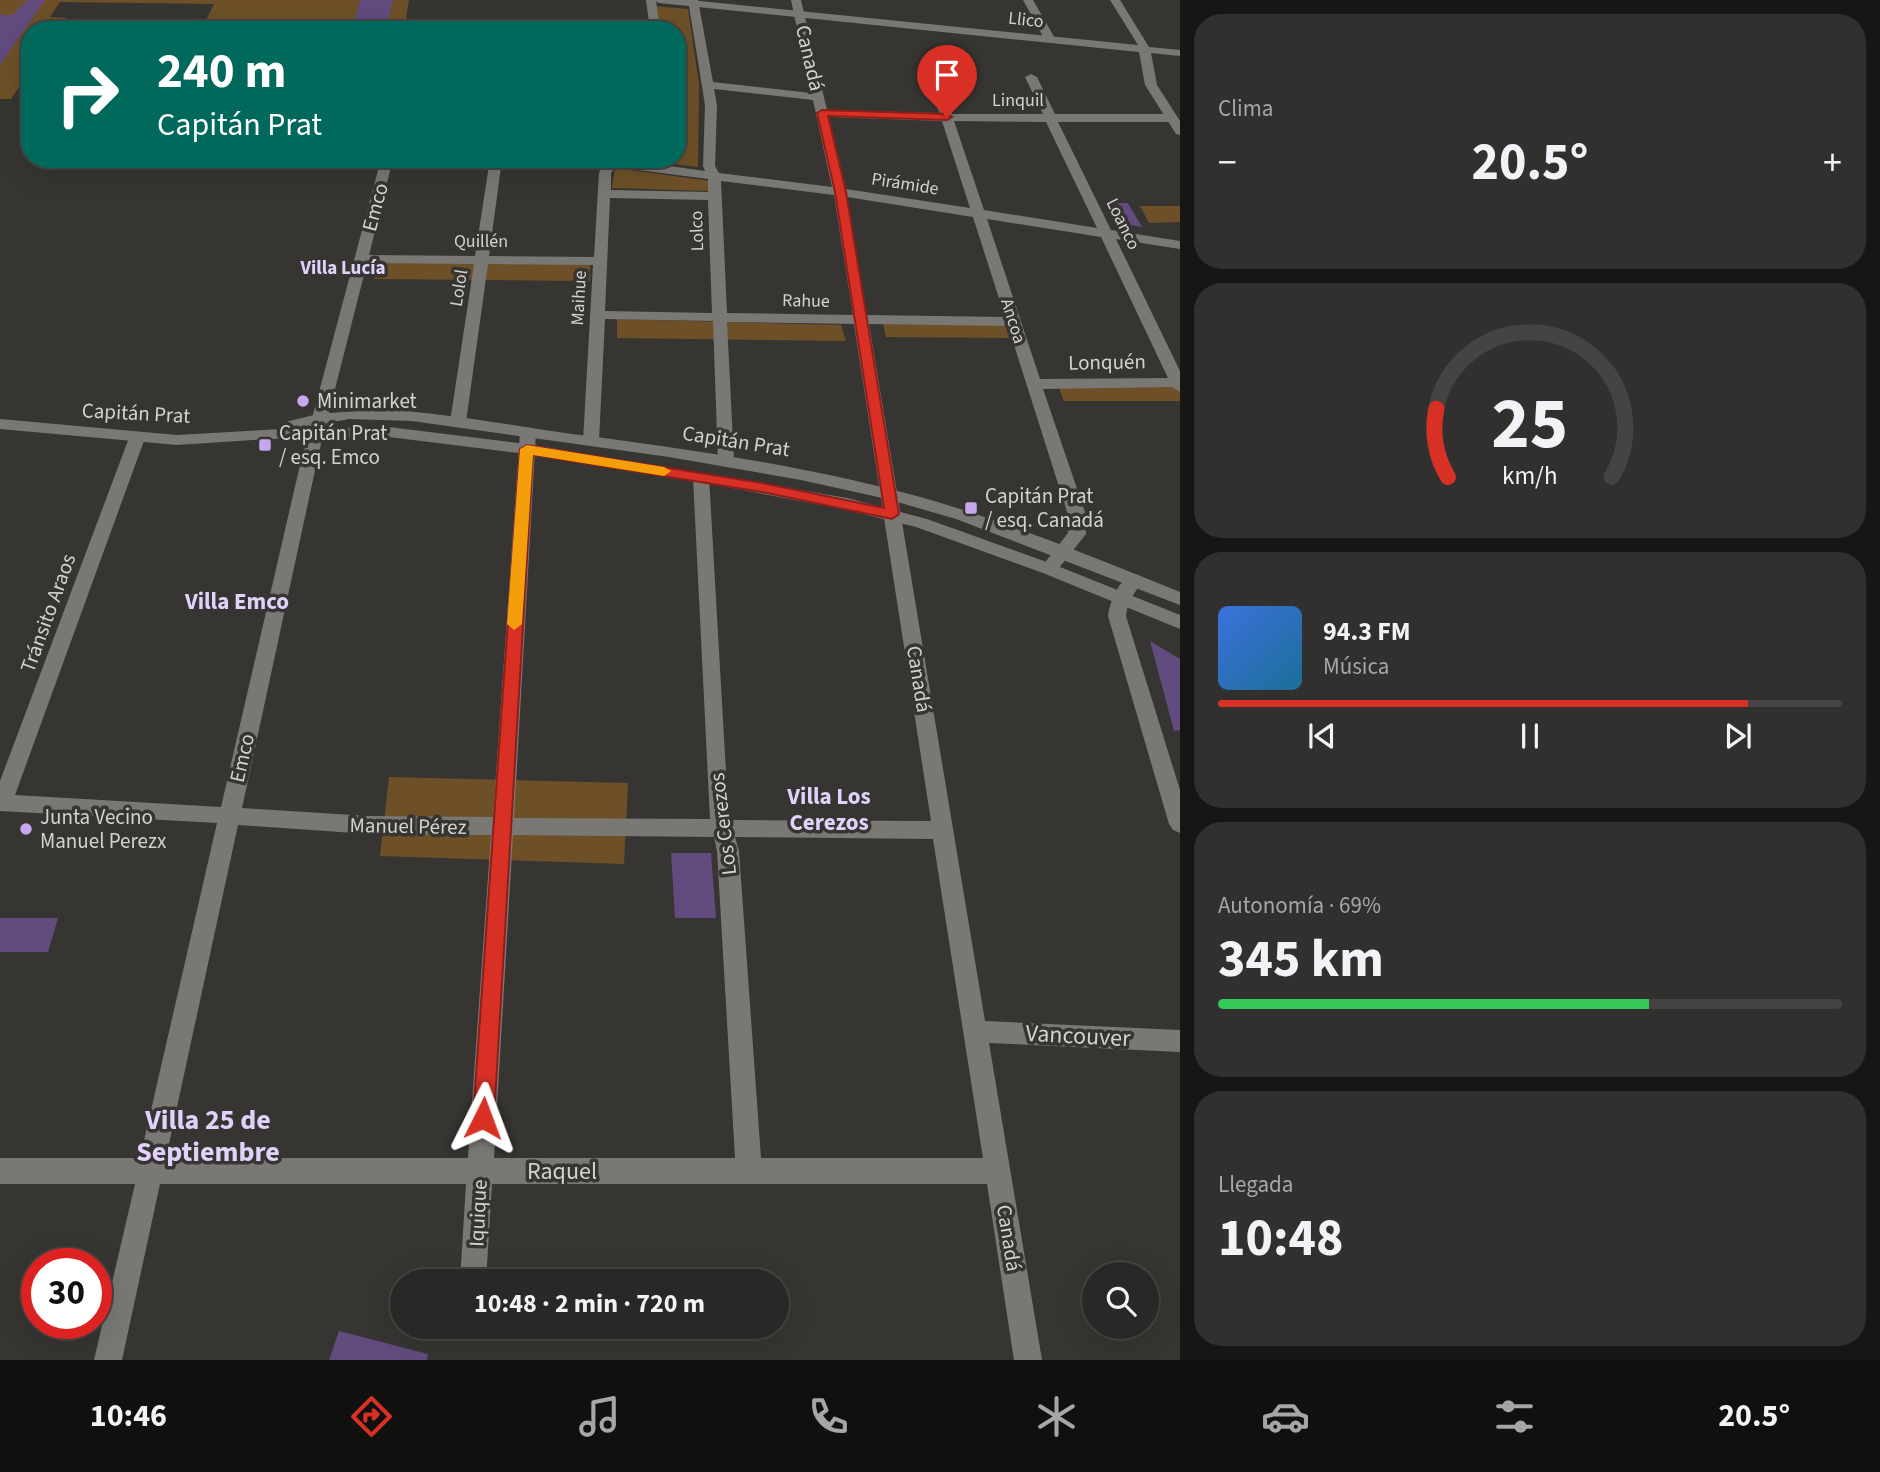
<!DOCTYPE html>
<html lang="es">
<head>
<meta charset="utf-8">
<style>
  :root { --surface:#292826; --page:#31302e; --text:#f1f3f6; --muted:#a5a6a7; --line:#454443; --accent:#d93025 }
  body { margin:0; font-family:"Source Sans 3",sans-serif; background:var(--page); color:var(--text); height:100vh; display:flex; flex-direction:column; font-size:26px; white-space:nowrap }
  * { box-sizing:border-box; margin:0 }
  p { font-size:23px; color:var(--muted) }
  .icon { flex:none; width:38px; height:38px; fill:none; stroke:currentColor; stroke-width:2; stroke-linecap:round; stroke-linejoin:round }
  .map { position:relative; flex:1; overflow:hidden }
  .side { display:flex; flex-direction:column; gap:14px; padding:14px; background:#171615; width:700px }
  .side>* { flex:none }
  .hud { position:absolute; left:21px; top:21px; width:665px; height:147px; border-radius:28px; box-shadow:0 7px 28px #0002,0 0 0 2px var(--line); background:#00695c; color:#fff; overflow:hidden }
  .fabs { position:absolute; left:1082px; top:1262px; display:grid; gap:14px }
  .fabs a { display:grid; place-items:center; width:77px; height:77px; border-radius:50%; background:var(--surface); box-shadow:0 7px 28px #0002,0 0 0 2px var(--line); font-size:35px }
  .speed { position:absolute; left:21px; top:1248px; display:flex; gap:14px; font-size:35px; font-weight:700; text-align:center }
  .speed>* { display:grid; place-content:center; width:91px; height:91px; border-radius:50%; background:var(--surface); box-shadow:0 7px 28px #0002,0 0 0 2px var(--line); line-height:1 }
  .speed .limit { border:10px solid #d22; background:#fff; color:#111 }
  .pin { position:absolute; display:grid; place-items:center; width:60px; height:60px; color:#fff; margin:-72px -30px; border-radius:50% 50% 50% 0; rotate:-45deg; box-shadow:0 0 7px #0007 }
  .pin .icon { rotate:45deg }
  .me { position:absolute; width:77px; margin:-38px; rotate:3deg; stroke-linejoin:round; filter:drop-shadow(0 0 5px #0008) }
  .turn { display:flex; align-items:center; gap:24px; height:147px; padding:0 21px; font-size:32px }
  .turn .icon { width:91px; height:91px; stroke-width:2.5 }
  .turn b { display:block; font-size:49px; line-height:60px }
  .big { font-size:52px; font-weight:700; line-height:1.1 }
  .side .tile { flex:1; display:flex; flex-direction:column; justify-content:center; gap:10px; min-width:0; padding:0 24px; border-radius:28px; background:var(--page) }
  .side .dial { align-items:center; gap:0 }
  .dial svg { height:182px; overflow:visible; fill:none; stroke:var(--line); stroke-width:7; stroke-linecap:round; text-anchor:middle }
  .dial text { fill:var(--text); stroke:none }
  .song { display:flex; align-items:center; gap:21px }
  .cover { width:84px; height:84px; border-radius:10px; background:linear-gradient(135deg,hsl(220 70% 55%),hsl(200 70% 35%)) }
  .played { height:7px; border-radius:4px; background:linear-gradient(90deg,var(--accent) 85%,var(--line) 85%) }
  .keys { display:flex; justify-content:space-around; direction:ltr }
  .heat { display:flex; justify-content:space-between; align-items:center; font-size:38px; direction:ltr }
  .charge { height:10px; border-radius:5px; background:linear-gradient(90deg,#34c759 69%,var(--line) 0) }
  .trip { position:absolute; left:390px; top:1269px; width:399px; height:70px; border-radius:35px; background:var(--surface); box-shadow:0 7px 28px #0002,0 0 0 2px var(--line); font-weight:700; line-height:70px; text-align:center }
  .tab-bar { display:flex; height:112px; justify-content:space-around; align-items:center; background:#10100f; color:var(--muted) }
  .tab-bar .icon { width:49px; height:49px }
  .tab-bar .active { color:var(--accent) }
  .tab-bar b { font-size:32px; color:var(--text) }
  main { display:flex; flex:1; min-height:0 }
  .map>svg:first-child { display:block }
</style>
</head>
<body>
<main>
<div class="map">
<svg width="1180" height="1360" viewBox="0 0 1180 1360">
  <rect width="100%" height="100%" fill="#373532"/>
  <!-- green -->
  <path fill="#6d5027" d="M 0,0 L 409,0 L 404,30 L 201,30 L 214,4 L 60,2 L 50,17 L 66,18 L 58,30 L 30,30 L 30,71 L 11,99 L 0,99 Z
    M 654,6 L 688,9 L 699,84 L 698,167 L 634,159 L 677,159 L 677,30 L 658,30 Z
    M 615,168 L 710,181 L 710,191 L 612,188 Z
    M 1140,206 L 1180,206 L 1180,222 L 1149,223 Z
    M 378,262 L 590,264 L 590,281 L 374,279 Z
    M 617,319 L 841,325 L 846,341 L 617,338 Z
    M 883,324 L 1006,325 L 1009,338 L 886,337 Z
    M 1180,386 L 1180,401 L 1064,401 L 1059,388 Z
    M 389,777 L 628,783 L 624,864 L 380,856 Z"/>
  <!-- building -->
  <path fill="#624b7e" d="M 28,0 L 45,0 L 0,65 L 0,15 L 12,15 Z
    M 360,0 L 393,0 L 386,29 L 352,29 Z
    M 1107,203 L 1128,203 L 1142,227 L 1119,223 Z
    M 1150,641 L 1180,659 L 1180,730 L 1174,731 Z
    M 671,853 L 711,853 L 716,918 L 675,918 Z
    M 0,918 L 58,918 L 48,952 L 0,952 Z
    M 339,1331 L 428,1354 L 427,1360 L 329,1360 Z"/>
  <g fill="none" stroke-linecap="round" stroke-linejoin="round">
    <!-- minor -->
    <path fill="#7a7875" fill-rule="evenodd" d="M 646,0 L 656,0 L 660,30 L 650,30 Z
      M 688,0 L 698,0 L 713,82 L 811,93 L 791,0 L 801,0 L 827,110 L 939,113 L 924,66 L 930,63 L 936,66 L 952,114 L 1043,114 L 1025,77 L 1031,74 L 1037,77 L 1055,114 L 1171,114 L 1177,118 L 1171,122 L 1058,122 L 1111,230 L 1180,241 L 1180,249 L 1116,239 L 1180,371 L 1180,392 L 1172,387 L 1043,389 L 1086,515 L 1086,534 L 1055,573 L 1049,575 L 1040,569 L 1068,533 L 1068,515 L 1008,326 L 869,324 L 985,1021 L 1180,1030 L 1180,1052 L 989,1043 L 1042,1360 L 1014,1360 L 987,1184 L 492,1184 L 486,1281 L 460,1281 L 466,1184 L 160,1184 L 122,1360 L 94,1360 L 135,1184 L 0,1184 L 0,1158 L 140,1158 L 217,823 L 0,811 L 0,781 L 129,438 L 137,433 L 145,438 L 15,795 L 221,807 L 303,452 L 381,159 L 393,159 L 369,255 L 475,256 L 490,159 L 502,159 L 489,256 L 594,257 L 599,173 L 603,166 L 576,159 L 620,159 L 705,171 L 703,166 L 705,105 ZM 714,89 L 813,100 L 832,187 L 719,173 L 715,166 L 717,105 ZM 829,117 L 942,121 L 970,208 L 846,189 ZM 954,121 L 1046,122 L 1097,228 L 984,210 ZM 615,167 L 708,179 L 708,192 L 611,190 L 611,173 ZM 721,181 L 834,195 L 853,315 L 727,313 ZM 847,197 L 973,217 L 1005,317 L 867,315 ZM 610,198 L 708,200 L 712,313 L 605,311 ZM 987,219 L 1101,237 L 1168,378 L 1040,379 ZM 367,263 L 474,264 L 450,422 L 458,427 L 466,422 L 488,264 L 593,265 L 583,441 L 591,446 L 599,441 L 605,319 L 713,321 L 718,462 L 726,467 L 734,462 L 727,322 L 854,324 L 931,821 L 731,820 L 728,807 L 709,477 L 701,472 L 693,477 L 710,819 L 514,818 L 536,432 L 528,427 L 520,432 L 493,817 L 368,816 L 242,808 L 319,452 ZM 238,825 L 368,834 L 491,835 L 468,1158 L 166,1158 ZM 513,835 L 714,837 L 717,851 L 735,1158 L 494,1158 ZM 735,837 L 933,839 L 983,1158 L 761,1158 L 739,851 Z
      M 1023,0 L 1033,0 L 1056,40 L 1054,42 L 1046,42 Z
      M 411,23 L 450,30 L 407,28 L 407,24 Z
      M 1134,574 L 1140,576 L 1143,580 L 1128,603 L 1126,616 L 1180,790 L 1180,833 L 1173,830 L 1169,824 L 1108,616 C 1110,602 1119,578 1134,574 Z"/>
    <!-- tertiary -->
    <path fill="#7a7875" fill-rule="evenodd" d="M 654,0 L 690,0 L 1138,45 L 1110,0 L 1120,0 L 1149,47 L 1180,50 L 1180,56 L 1151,53 L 1157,85 L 1180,121 L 1180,135 L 1176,134 L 1145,85 L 1139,52 L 659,3 Z
      M 381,409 C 443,413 504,424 565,433 C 688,449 811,466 931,500 C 1016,525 1098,559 1180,592 L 1180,605 L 956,519 L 887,499 L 801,480 L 669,457 L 412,421 L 349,419 L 297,429 L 389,427 L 527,444 L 847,498 L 927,519 L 1055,565 L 1180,615 L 1180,629 L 1043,573 L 916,527 L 847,510 L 701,482 L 527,454 L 389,437 L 269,439 L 177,445 L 0,429 L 0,419 L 177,435 L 281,429 L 281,423 L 318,414 Z"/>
  </g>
  <!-- route -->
  <path fill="#d93025" stroke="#8d1f18" stroke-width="2" d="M 822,110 L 947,114 L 952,117 L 947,120 L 828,116 L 846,192 L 899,514 L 892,519 L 762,492 L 533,455 L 494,1118 L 491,1125 L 483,1128 L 476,1125 L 473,1118 L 520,449 L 527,445 L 762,483 L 884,508 L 835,192 L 817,113 Z"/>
  <!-- slow -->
  <path fill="#f59e0b" d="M 527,445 L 664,467 L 671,471 L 664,476 L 533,455 L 522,624 L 514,630 L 507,624 L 520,449 Z"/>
  <!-- markers -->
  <g fill="#c7a6f0" stroke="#373532" stroke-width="2.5">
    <circle cx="303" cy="401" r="7"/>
    <rect x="258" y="438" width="14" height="14" rx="3.5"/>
    <rect x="964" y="501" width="14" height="14" rx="3.5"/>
    <circle cx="26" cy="829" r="7"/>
  </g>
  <g text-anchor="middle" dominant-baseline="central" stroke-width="7" stroke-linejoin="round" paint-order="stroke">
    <!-- far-street labels -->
    <g font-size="18" fill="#d3d2d0" stroke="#373532">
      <text transform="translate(1026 20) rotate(6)">Llico</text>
      <text x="1018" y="100">Linquil</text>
      <text transform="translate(905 184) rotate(9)">Pirámide</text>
      <text transform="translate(1123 224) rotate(64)">Loanco</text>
      <text transform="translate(697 231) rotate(-92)">Lolco</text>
      <text x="481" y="241">Quillén</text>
      <text transform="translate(459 288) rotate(-81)">Lolol</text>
      <text transform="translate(579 298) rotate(-87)">Maihue</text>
      <text transform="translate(806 301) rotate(1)">Rahue</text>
      <text transform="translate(1013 321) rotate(72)">Ancoa</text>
    </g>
    <!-- far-neighbourhood labels -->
    <g font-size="19" font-weight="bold" fill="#e2d1fb" stroke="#373532">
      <text x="343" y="268">Villa Lucía</text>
    </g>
    <!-- street labels -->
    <g font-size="21" fill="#d3d2d0" stroke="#373532">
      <text transform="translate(810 58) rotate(77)">Canadá</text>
      <text transform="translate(375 207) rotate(-75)">Emco</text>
      <text transform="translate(1107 362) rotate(-1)">Lonquén</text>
      <text transform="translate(136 413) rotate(3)">Capitán Prat</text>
      <text transform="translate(736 441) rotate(9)">Capitán Prat</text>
      <text transform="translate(48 613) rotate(-70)">Tránsito Araos</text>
      <text transform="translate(919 679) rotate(81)">Canadá</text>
      <text transform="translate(242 758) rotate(-77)">Emco</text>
      <text transform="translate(723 824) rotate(-97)">Los Cerezos</text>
      <text transform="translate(408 826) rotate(1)">Manuel Pérez</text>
      <text transform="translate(478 1213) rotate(-87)">Iquique</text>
      <text transform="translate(1009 1238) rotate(81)">Canadá</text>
    </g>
    <!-- poi labels -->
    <g font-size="21" fill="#d3d2d0" stroke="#373532" text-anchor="start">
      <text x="317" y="401">Minimarket</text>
      <text x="279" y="433">Capitán Prat<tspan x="279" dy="24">/ esq. Emco</tspan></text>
      <text x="985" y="496">Capitán Prat<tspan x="985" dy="24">/ esq. Canadá</tspan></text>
      <text x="40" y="817">Junta Vecino<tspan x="40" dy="24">Manuel Perezx</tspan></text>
    </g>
    <!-- neighbourhood labels -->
    <g font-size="23" font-weight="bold" fill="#e2d1fb" stroke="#373532">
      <text x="237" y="601">Villa Emco</text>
      <text x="829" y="796">Villa Los<tspan x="829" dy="26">Cerezos</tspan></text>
    </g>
    <!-- near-street labels -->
    <g font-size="24" fill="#d3d2d0" stroke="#373532">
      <text transform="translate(1078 1036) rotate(3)">Vancouver</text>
      <text x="562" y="1171">Raquel</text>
    </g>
    <!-- near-neighbourhood labels -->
    <g font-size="28" font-weight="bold" fill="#e2d1fb" stroke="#373532">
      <text x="208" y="1120">Villa 25 de<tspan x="208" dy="32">Septiembre</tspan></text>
    </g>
  </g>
</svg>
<div class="fabs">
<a><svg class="icon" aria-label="search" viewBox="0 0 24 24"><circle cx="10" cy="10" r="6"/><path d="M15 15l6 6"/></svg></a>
</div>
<div class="speed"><div class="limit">30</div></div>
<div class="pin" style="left:947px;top:117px;background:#d93025"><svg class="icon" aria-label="arrive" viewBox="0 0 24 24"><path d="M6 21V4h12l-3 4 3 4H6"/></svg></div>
<svg class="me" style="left:483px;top:1118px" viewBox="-20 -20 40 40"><path d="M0-17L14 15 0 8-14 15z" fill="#d93025" stroke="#fff" stroke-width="4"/></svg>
<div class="trip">10:48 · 2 min · 720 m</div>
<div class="hud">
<div class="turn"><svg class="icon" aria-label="right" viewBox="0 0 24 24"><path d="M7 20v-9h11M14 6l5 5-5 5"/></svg><div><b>240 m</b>Capitán Prat</div></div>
</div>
</div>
<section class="side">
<div class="tile"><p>Clima</p>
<div class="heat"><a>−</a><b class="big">20.5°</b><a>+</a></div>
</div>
<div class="tile dial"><svg viewBox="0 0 100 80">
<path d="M14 69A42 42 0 1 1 86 69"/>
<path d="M14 69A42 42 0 0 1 9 39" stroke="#d93025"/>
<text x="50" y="56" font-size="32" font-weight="700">25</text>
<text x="50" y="72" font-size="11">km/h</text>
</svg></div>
<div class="tile">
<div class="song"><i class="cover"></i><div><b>94.3 FM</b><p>Música</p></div></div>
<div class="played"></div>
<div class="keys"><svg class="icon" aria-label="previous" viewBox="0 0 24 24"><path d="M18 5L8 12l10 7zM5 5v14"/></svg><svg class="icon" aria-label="pause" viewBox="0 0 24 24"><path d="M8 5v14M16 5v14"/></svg><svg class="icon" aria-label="next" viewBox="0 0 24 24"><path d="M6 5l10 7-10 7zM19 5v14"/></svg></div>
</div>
<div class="tile"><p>Autonomía · 69%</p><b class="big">345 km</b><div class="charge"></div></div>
<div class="tile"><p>Llegada</p><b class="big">10:48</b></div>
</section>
</main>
<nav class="tab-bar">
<b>10:46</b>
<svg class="icon active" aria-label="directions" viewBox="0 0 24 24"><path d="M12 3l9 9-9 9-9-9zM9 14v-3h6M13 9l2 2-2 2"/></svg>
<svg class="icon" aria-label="music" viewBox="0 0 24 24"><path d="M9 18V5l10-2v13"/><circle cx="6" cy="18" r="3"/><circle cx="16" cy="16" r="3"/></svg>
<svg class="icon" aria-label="phone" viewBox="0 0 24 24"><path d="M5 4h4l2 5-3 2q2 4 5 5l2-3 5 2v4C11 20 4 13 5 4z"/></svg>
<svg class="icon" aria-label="climate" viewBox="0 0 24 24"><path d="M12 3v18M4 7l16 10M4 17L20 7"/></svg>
<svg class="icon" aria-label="car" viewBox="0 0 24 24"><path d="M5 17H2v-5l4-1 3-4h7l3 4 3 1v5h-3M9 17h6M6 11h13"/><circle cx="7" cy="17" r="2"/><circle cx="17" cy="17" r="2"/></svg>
<svg class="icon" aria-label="filters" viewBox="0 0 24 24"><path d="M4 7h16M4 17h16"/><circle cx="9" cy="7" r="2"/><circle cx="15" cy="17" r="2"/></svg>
<b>20.5°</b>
</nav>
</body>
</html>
